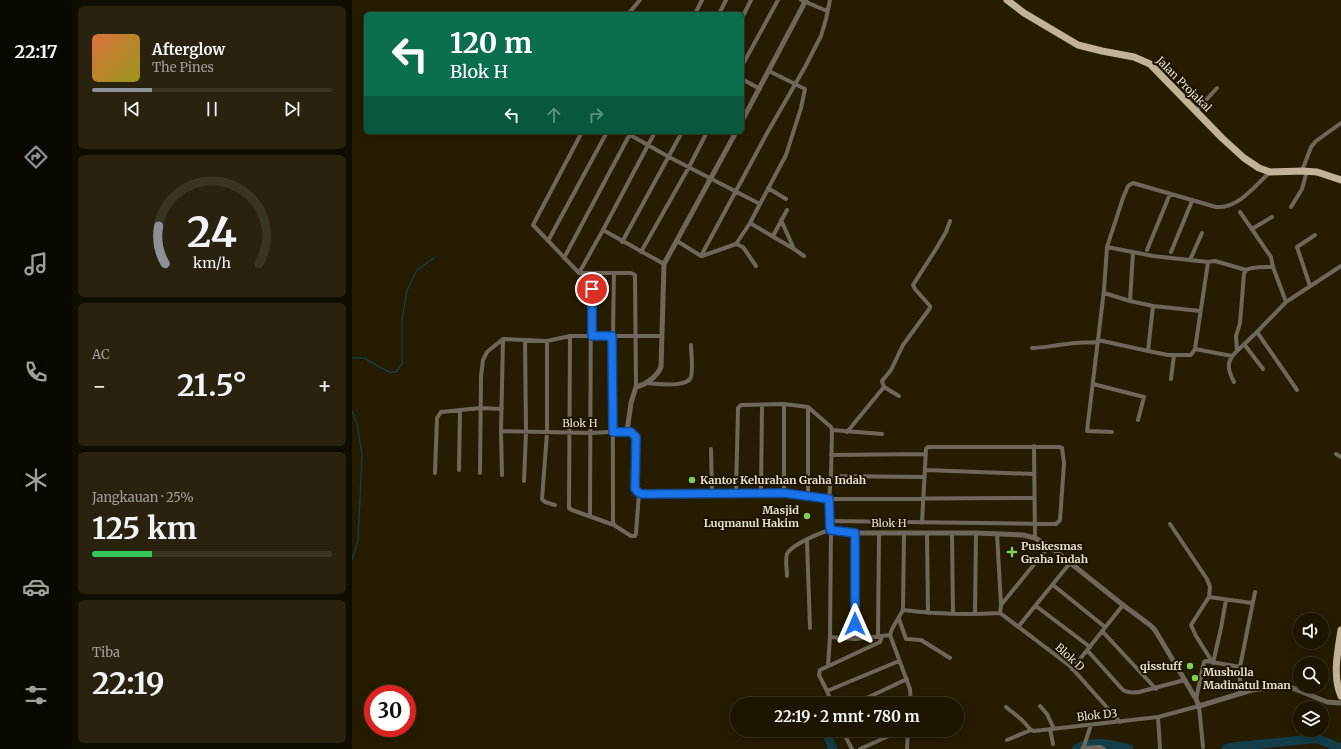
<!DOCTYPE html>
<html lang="id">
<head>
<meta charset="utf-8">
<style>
  :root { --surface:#1c1500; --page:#29220f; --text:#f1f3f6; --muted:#a09f99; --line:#3a3422; --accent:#8c9099 }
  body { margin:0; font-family:Merriweather,serif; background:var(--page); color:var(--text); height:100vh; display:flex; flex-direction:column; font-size:15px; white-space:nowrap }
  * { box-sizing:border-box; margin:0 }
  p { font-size:13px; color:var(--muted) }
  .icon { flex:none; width:22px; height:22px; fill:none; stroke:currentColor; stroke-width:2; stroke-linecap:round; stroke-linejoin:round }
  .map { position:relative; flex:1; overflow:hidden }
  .sheet { display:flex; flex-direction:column; gap:6px; padding:6px; background:#0f0c00; width:280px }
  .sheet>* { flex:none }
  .hud { position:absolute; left:12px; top:12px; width:380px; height:122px; border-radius:6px; box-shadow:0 2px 10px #0003,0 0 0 1px var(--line); background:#0b6e4f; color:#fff; overflow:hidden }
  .buttons { position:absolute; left:941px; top:613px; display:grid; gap:8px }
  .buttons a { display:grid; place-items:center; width:36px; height:36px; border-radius:50%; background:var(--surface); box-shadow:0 2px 10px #0003,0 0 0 1px var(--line); font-size:20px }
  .speed { position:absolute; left:12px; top:685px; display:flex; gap:8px; font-size:20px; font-weight:700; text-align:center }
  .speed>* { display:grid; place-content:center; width:52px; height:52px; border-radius:50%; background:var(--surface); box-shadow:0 2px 10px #0003,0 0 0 1px var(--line); line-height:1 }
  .speed .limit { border:6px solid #d22; background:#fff; color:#111 }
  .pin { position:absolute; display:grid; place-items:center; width:34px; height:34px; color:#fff; margin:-17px; border:2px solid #fff; border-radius:50%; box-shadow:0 1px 4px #0007 }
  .me { position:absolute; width:44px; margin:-22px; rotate:0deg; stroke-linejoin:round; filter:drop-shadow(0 0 3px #0008) }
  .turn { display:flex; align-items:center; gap:14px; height:84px; padding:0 20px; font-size:18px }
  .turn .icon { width:52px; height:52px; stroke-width:2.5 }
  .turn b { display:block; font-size:28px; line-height:34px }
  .lanes { display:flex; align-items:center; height:38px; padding:0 20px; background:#0003; justify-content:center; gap:20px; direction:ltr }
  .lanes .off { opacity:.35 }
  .big { font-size:30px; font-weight:700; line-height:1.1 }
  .sheet .tile { flex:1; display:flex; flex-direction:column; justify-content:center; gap:6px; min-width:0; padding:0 14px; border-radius:6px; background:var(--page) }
  .sheet .dial { align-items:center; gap:0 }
  .dial svg { height:104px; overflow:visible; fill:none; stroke:var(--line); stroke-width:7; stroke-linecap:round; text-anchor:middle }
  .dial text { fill:var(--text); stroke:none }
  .song { display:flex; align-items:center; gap:12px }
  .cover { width:48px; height:48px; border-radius:6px; background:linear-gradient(135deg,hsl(20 70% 55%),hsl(60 70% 35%)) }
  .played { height:4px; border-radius:2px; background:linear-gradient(90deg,var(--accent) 25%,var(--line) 25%) }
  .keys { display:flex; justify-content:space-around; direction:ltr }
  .heat { display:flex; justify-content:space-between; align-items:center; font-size:22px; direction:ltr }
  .charge { height:6px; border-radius:3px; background:linear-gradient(90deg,#34c759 25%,var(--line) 0) }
  .trip { position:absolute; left:378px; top:697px; width:234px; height:40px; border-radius:20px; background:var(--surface); box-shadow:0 2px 10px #0003,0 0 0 1px var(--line); font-weight:700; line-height:40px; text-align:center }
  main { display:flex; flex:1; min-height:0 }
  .tab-bar { display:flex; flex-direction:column; width:72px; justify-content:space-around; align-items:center; background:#0b0800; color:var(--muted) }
  .tab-bar .icon { width:28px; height:28px }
  .tab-bar .on { color:var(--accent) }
  .tab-bar b { font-size:18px; color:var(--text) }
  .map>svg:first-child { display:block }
</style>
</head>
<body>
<main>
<nav class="tab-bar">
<b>22:17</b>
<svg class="icon on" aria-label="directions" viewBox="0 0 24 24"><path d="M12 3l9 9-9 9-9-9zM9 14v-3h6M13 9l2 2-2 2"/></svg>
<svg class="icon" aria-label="music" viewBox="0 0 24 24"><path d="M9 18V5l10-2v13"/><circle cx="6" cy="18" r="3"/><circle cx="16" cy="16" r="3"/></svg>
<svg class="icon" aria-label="phone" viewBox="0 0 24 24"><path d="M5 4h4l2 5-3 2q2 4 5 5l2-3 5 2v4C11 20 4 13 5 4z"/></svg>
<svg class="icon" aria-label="climate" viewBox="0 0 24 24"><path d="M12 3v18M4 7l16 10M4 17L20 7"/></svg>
<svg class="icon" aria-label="car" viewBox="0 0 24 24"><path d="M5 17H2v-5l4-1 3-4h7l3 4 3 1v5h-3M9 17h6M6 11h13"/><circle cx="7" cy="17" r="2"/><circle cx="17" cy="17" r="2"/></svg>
<svg class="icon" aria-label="filters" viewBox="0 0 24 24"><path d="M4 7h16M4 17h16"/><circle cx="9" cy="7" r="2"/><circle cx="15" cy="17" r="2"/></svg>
</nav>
<section class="sheet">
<div class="tile">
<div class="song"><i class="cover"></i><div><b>Afterglow</b><p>The Pines</p></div></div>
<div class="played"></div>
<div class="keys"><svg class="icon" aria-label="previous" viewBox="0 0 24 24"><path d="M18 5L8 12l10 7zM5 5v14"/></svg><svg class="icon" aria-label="pause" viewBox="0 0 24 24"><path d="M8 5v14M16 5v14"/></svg><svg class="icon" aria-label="next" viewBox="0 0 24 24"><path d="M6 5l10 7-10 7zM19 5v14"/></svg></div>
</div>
<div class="tile dial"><svg viewBox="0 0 100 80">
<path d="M14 69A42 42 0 1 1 86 69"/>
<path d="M14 69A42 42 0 0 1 9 40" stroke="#8c9099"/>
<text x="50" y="56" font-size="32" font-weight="700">24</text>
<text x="50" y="72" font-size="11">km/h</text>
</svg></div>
<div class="tile"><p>AC</p>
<div class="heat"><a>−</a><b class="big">21.5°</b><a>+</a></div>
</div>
<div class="tile"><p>Jangkauan · 25%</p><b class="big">125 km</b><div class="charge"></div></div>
<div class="tile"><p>Tiba</p><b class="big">22:19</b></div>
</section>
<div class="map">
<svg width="989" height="749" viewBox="0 0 989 749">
  <rect width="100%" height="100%" fill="#261c00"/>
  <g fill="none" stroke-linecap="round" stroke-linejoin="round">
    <!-- stream -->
    <path stroke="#123d49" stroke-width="1.5" d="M 0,358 L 12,358 L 37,372 L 44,372 L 50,364 L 50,320 L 55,290 L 65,270 L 83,257
      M 0,411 L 5,423 L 10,455 L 6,541 L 0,560"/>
    <!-- river -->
    <path stroke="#123d49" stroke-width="9" d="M 473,730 L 481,749
      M 724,749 C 739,739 761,744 777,749
      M 874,749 L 880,747 L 960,739 L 966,739 L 989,748"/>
    <!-- minor -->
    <path stroke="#6f675b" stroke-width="4" d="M 449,0 L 475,11
      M 276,14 L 288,0
      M 343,14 L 350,0
      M 367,14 L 374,0
      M 390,18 L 399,0
      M 390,66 L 426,0
      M 390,79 L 408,89
      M 844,111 L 865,88
      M 230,132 L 181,225 L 227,273 L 279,273 L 283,275 L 284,387
      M 273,132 L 317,157 L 408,204 L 398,223 L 384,244 L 350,256
      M 950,171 L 959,147 L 964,141 L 989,123
      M 416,188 L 434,199
      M 408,204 L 434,155 L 449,108 L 453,89 L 417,71
      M 939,207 L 950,189 L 955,171
      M 888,212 L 919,257 L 921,267 L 934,302
      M 429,220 L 442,249
      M 398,223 L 442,249 L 452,256
      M 900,229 L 920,217
      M 251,230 L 312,264
      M 421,236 L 435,210
      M 196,241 L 255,132
      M 325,241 L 349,256 L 414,135 L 453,67 L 469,36 L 474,19 L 478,0
      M 270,242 L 330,132
      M 384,244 L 391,247 L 404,266
      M 755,247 L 801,256 L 856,262
      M 795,250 L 818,194
      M 289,252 L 337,167 L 355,132
      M 819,252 L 840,201
      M 212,258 L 279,132
      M 838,260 L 850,233
      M 921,267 C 912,267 902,266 894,270 L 892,274 L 888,323 L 884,336 L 885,351 L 905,332 L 934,302 L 989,266
      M 227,273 L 251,230 L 303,132
      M 262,273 C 260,356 261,439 261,522 L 262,525 L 279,536 L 283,536 L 284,533 L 287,493
      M 958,286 L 945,247 L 963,235
      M 752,293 L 778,301 L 801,306 L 848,311
      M 778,301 L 781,252
      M 801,306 L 796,351 L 816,355 L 839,355 L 843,349 L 856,262 L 863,261 L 894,270
      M 905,332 L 945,390
      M 218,336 L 217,508 L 220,510 L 262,525
      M 746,340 L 796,351
      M 195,341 L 195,433 L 190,499 L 193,502 L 203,505
      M 892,344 L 911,369
      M 680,348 C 692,348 703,345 715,344 C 725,342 736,343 746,342
      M 843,349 L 880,356
      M 819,379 L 822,355
      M 882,382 C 876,370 873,362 885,351
      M 294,383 C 303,384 332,387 338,379 C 342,374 339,353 339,345
      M 741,384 L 792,397 L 786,420
      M 532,387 L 530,381 L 539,370 L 551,345 L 578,308 L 578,306 L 563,289 L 561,285 L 584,249 L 594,232 L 598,221
      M 432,404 L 432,493
      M 456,407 L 456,496
      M 480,430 L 530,434
      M 149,431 L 239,433 L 275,431
      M 495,432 L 532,387 L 547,396
      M 760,432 L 735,431 L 752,290 L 755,247 L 771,198 L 776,186 L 781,183 L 864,207 C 886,209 904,185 918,172
      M 682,446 L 683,538
      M 359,449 L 360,494
      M 984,454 L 989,457
      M 479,455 L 574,454
      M 107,470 L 108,410
      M 573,470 L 682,474
      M 83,473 L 85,418 L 89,412 L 129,408 L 150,409
      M 128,473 L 129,376 L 131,360 L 135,352 L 151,339 L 195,341 L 218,336 L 310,336
      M 150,475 L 149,431 L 151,339
      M 479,476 L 573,477
      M 172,481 L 174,432 L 173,340
      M 384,493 L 386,408 L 389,405 L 432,404 L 456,407 L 479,427 L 480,430 L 479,476 L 477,499 L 682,498
      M 409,493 L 410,405
      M 238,517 L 239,273
      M 478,521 L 704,524 L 708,520 L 712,463 L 710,448 L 707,447 L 576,447 L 574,449 L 570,523
      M 818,524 L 855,579 L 858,587 L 857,597
      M 575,534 L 576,613
      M 600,534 L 601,614
      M 645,534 L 649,605 L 648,613
      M 455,541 L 458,628
      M 435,576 C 435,570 433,559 435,554 C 439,545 469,532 479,530 L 478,637 L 476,666
      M 701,585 L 753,627
      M 649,605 L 697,546
      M 684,606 L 738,647
      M 551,610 L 552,533
      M 648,613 L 718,666 L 768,722
      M 623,614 L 624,533
      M 547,619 L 554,639 L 569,640 L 598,658
      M 666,627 L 718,563
      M 750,631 L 804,689
      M 478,637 L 503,639 L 538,635
      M 526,637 L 527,533
      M 503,639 L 503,533
      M 735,650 L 771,690 C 776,693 781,693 787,692 L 833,680
      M 861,663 L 844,636 L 839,625 L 855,600 L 857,597 L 900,603
      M 861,663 L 869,628 L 874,600
      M 720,669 L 771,605
      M 475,691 L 467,675 L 468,670 L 528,642 L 530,636
      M 888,693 L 888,667 L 903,592
      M 844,699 L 852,662 L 854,661 L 888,667
      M 480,704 L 475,691 L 547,661
      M 502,704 L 555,679
      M 559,704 L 558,689 L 538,635 L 540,629 L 551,610 C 584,614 616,615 648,613
      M 688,706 L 695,714 L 702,729
      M 654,707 L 670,720 L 679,730 L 682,731 L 806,717 L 847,706 L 851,747
      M 806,717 L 808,749
      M 698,729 L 701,744
      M 490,730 L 500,749
      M 492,733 L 498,730
      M 655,740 L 679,730
      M 731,748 L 748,747 L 752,749
      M 508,749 L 550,730
      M 555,749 L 556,730
      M 730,749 L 732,746 L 739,725"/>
    <!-- tertiary -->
    <path stroke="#6f675b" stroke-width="5" d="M 390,121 L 454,0
      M 384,132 L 312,264 L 309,367 C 305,377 293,385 284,387 L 279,403 L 275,431 L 279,432 L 284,437 L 284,443 L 282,484 C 284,489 285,492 290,494 L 432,493 L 477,499 L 479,530 L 503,533 L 624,533 L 671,535 L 683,538 L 697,546 L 771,605 L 798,625 L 803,630 L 844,699 L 847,706 L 900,690 L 925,687 L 938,687 L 975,702 L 989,703"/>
    <!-- primary -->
    <path stroke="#c2b298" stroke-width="7" d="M 655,0 L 672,13 L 726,45 L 750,51 L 782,57 L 798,64 L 870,138 L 892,158 L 907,168 L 918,172 L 950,171 L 965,172 L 989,180
      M 989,630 C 986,650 980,676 989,696"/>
  </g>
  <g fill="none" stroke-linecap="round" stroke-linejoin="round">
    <defs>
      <path id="route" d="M 240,289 L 240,336 L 260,336 L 261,432 L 279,432 L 284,437 L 283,489 L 287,493 L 290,494 L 432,493 L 477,499 L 478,530 L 503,533 L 503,624"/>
    </defs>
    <!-- route casing -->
    <use href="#route" stroke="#114b97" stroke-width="10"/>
    <!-- route -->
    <use href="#route" stroke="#1a73e8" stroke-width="7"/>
  </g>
  <!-- markers -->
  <g fill="#7ed153" stroke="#1d1300" stroke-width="1.5">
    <circle cx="340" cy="480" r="4"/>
    <circle cx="455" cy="516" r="4"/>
    <path d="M658 546h4v4h4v4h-4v4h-4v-4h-4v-4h4z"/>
    <circle cx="838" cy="666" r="4"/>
    <circle cx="843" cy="678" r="4"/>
  </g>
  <g text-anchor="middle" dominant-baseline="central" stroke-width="4" stroke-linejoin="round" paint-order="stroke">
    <!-- street labels -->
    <g font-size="11" fill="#e6e0cf" stroke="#1d1300">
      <text transform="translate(832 84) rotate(45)">Jalan Projakal</text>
      <text x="228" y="423">Blok H</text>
      <text x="537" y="523">Blok H</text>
      <text transform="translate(718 657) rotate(42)">Blok D</text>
      <text transform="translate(745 715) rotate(-6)">Blok D3</text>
    </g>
    <!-- poi labels -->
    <g font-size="11" font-weight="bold" fill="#e6e0cf" stroke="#1d1300" text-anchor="start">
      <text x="348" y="480">Kantor Kelurahan Graha Indah</text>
      <text x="447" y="510" text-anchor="end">Masjid<tspan x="447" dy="13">Luqmanul Hakim</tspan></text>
      <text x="669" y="546">Puskesmas<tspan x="669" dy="13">Graha Indah</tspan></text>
      <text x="830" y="666" text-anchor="end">qisstuff</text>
      <text x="851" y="672">Musholla<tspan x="851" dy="13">Madinatul Iman</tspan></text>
    </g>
  </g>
</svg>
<div class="buttons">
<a><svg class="icon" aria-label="sound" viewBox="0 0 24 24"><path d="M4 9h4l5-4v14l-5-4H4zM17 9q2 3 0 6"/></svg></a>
<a><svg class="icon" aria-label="search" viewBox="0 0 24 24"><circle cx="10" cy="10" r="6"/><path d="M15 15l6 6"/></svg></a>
<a><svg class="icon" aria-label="layers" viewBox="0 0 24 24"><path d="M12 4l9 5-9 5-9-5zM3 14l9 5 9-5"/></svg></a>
</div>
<div class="speed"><div class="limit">30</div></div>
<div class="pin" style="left:240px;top:289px;background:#d93025"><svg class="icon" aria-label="arrive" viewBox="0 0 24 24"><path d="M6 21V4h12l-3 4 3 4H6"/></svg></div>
<svg class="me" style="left:503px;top:624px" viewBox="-20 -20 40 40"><path d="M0-17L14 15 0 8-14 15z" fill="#1a73e8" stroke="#fff" stroke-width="4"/></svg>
<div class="trip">22:19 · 2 mnt · 780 m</div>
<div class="hud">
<div class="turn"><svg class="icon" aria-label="left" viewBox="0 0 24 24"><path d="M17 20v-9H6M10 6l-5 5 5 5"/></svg><div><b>120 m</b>Blok H</div></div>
<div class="lanes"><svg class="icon" aria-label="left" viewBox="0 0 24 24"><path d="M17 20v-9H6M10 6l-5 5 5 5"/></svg><svg class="icon off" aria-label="ahead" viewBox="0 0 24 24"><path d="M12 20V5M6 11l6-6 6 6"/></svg><svg class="icon off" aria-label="right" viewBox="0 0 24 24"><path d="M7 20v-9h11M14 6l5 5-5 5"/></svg></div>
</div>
</div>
</main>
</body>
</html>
